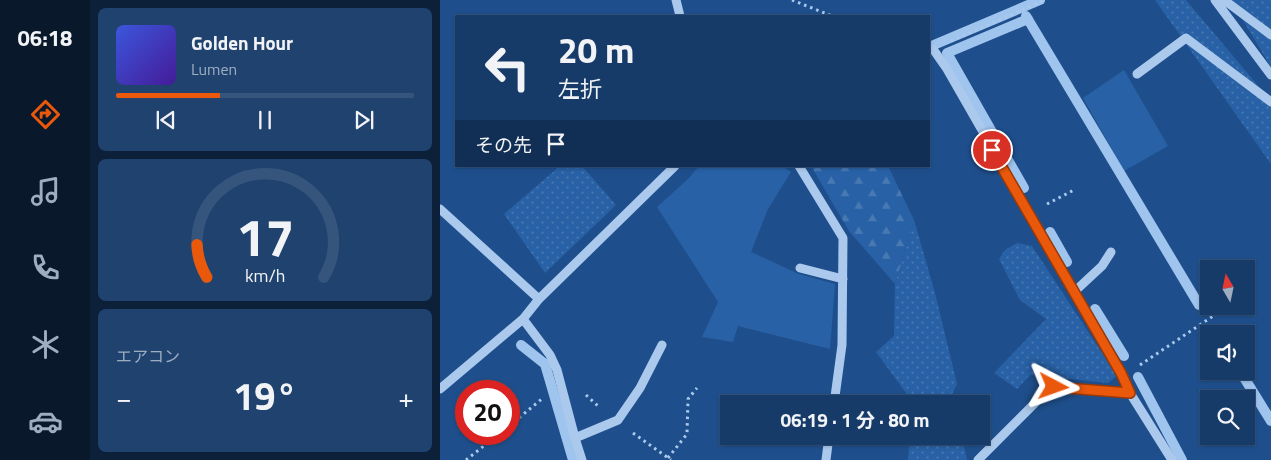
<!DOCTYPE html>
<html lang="ja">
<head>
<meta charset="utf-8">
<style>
  :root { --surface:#163b69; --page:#1f426f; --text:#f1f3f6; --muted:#9eadc0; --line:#35557d; --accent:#ea580c }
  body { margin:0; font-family:"Titillium Web","Noto Sans JP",sans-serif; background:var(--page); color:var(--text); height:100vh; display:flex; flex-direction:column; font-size:19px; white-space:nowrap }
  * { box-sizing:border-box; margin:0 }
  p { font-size:16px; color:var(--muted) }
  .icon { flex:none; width:28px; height:28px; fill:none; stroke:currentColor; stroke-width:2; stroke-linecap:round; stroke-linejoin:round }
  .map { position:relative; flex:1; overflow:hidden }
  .panel { display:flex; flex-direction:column; gap:8px; padding:8px; background:#0c203a; width:350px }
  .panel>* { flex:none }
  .banner { position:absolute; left:15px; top:15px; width:475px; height:152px; border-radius:0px; box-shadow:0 1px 4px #0004,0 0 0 1px var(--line); background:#163b69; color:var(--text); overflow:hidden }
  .needle { width:32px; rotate:351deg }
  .buttons { position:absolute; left:760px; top:260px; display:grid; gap:10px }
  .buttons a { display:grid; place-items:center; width:55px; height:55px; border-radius:0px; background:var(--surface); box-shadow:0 1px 4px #0004,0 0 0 1px var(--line); font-size:25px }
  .speed { position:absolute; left:15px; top:380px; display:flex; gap:10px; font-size:25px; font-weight:700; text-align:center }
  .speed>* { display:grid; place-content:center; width:65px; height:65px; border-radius:50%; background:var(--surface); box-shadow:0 1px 4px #0004,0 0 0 1px var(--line); line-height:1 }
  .speed .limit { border:8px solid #d22; background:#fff; color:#111 }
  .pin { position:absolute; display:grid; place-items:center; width:42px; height:42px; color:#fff; margin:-21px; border:2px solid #fff; border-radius:50%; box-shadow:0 1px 5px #0007 }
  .me { position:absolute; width:55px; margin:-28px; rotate:94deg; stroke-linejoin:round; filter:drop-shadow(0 0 4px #0008) }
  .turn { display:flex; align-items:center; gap:18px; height:105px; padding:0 20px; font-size:22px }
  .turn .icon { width:65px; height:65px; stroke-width:2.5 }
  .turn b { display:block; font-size:35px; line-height:42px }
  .then { display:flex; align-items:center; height:48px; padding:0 20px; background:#0003; gap:10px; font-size:19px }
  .big { font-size:38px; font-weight:700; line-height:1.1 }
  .panel .card { flex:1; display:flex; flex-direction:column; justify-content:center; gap:8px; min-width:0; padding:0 18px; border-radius:8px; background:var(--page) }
  .panel .dial { align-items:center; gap:0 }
  .dial svg { height:130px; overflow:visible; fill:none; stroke:var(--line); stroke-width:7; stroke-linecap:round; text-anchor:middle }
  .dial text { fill:var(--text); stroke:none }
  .song { display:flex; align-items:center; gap:15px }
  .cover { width:60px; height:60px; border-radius:8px; background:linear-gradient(135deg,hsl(230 70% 55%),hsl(260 70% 35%)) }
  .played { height:5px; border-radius:2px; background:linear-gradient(90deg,var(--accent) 35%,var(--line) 35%) }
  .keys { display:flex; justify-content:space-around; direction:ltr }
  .heat { display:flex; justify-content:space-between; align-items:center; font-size:28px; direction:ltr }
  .trip { position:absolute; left:280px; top:395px; width:270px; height:50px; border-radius:0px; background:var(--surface); box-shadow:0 1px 4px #0004,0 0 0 1px var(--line); font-weight:700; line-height:50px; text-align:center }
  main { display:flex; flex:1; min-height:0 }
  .dock { display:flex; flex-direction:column; width:90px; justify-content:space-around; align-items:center; background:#09182a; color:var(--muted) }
  .dock .icon { width:35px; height:35px }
  .dock .selected { color:var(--accent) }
  .dock b { font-size:22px; color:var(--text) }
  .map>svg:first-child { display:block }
</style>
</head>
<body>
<main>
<nav class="dock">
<b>06:18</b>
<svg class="icon selected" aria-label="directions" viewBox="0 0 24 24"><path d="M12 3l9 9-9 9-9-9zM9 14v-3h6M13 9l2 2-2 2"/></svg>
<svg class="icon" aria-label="music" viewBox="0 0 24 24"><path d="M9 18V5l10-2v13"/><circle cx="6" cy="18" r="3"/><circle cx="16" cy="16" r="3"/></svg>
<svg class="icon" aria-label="phone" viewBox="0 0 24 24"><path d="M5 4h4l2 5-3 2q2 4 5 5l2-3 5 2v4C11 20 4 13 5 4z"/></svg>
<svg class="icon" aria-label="climate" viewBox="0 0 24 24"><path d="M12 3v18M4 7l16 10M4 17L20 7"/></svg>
<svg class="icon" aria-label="car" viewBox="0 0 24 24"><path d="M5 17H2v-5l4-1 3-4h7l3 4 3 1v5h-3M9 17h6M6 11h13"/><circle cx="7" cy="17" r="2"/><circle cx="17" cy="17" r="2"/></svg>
</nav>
<section class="panel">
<div class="card">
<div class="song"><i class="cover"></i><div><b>Golden Hour</b><p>Lumen</p></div></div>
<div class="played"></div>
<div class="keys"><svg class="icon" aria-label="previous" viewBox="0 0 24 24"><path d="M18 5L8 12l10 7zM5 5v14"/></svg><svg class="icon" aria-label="pause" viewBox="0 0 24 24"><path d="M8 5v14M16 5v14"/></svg><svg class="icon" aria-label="next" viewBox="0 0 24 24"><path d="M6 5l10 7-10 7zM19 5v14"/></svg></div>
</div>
<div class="card dial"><svg viewBox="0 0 100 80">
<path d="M14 69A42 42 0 1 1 86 69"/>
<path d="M14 69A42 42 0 0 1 8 49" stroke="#ea580c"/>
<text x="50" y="56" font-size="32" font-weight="700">17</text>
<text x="50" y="72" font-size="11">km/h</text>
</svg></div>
<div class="card"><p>エアコン</p>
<div class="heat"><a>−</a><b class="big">19°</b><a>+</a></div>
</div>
</section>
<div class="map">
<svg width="831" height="460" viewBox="0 0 831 460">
  <defs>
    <pattern id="grass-dots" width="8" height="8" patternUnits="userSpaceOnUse" patternTransform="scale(1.25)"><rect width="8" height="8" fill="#2861a5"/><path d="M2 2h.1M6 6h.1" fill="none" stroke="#4879b2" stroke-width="1.8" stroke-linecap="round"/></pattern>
    <pattern id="forest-firs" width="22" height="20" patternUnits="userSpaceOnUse" patternTransform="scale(1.25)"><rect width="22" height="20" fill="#2861a5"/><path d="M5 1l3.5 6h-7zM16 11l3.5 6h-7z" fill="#4879b2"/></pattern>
  </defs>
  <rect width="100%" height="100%" fill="#1e4f8c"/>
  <!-- grass -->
  <path fill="url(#grass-dots)" d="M 715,0 L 746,0 L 831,101 L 831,164 Z
    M 789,0 L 831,0 L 831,67 L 795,7 Z
    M 120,166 L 142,166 L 176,205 L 105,273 L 64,214 Z
    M 474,220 L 495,293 L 517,384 L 507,404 L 472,404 L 472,401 L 436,352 L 454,336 L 455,284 Z
    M 577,243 L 592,246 L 677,376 L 668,383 L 590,375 L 577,389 L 554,373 L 606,319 L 580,300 L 559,259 L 565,250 Z
    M 470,436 L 501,436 L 503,445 L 523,442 L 527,460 L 468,460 Z"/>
  <!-- forest -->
  <path fill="url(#forest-firs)" d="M 371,166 L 448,166 L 474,220 L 455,284 L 409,231 Z"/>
  <!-- garden -->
  <path fill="#2861a5" d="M 684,70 L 728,146 L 684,171 L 643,98 Z
    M 259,166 L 342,166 L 351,172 L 328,209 L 311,252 L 359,274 L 395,284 L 390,349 L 298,326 L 293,342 L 262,337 L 278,302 L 217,207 L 248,179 Z"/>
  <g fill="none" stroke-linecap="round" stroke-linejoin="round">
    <!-- stream -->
    <path stroke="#9fc4ee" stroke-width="10" d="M 586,16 L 759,305
      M 489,47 L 600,0
      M 584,188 L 507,53 L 588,19
      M 610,232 L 627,262
      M 655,309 L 684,356
      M 81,345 L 105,364 L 133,460
      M 800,371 L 831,421
      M 698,377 L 742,460"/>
    <!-- path -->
    <path stroke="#abc9ec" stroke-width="3" stroke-dasharray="2.5 4" stroke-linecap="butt" d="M 352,0 L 392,16
      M 511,41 L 605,0
      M 607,204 L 634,190
      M 765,302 L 769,306
      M 700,365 L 773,316 L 769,306
      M 146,395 L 158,406
      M 69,426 L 103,398
      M 193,433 L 231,460
      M 228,458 L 247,434 L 248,399 L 257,388
      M 26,460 L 59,434"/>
    <!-- minor -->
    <path stroke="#abc9ec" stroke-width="9" d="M 236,0 L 240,16
      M 775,0 L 831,75
      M 784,0 L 831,35
      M 493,49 L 507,69 L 681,373 L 690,393 L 732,460
      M 697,74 L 746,38 L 831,102
      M 359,166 L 403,238 L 402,345 L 394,404
      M 0,209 L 99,299
      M 360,268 L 403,279
      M 634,292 L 662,266 L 671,252
      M 83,319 L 110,355 L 117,370 L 135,438 L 142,460
      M 0,389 L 83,319 L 99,299 L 235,166
      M 135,438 L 178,420 L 200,388 L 222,345
      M 386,460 L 389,436
      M 538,460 L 611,387 L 690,393"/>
  </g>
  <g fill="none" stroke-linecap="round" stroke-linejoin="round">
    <defs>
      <path id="route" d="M 552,150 L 681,373 L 690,393 L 614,387"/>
    </defs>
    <!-- route casing -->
    <use href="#route" stroke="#983908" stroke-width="12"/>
    <!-- route -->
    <use href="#route" stroke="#ea580c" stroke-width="9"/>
  </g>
</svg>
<div class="buttons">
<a><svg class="needle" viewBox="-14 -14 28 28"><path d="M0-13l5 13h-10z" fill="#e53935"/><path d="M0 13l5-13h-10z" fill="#9eadc0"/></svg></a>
<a><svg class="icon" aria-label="sound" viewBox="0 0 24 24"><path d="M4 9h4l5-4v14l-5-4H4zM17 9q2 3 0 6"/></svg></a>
<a><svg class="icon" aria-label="search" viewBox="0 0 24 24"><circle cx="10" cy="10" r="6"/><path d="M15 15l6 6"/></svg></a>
</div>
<div class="speed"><div class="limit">20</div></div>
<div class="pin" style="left:552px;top:150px;background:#d93025"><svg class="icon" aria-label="arrive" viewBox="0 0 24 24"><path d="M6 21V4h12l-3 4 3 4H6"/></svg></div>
<svg class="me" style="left:614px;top:387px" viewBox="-20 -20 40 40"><path d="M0-17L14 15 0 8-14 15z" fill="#ea580c" stroke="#fff" stroke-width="4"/></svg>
<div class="trip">06:19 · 1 分 · 80 m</div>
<div class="banner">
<div class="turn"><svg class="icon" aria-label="left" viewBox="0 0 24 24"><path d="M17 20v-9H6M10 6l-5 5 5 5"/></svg><div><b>20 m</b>左折</div></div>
<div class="then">その先<svg class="icon" aria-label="arrive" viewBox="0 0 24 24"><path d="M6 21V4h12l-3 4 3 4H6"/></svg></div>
</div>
</div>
</main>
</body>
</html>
